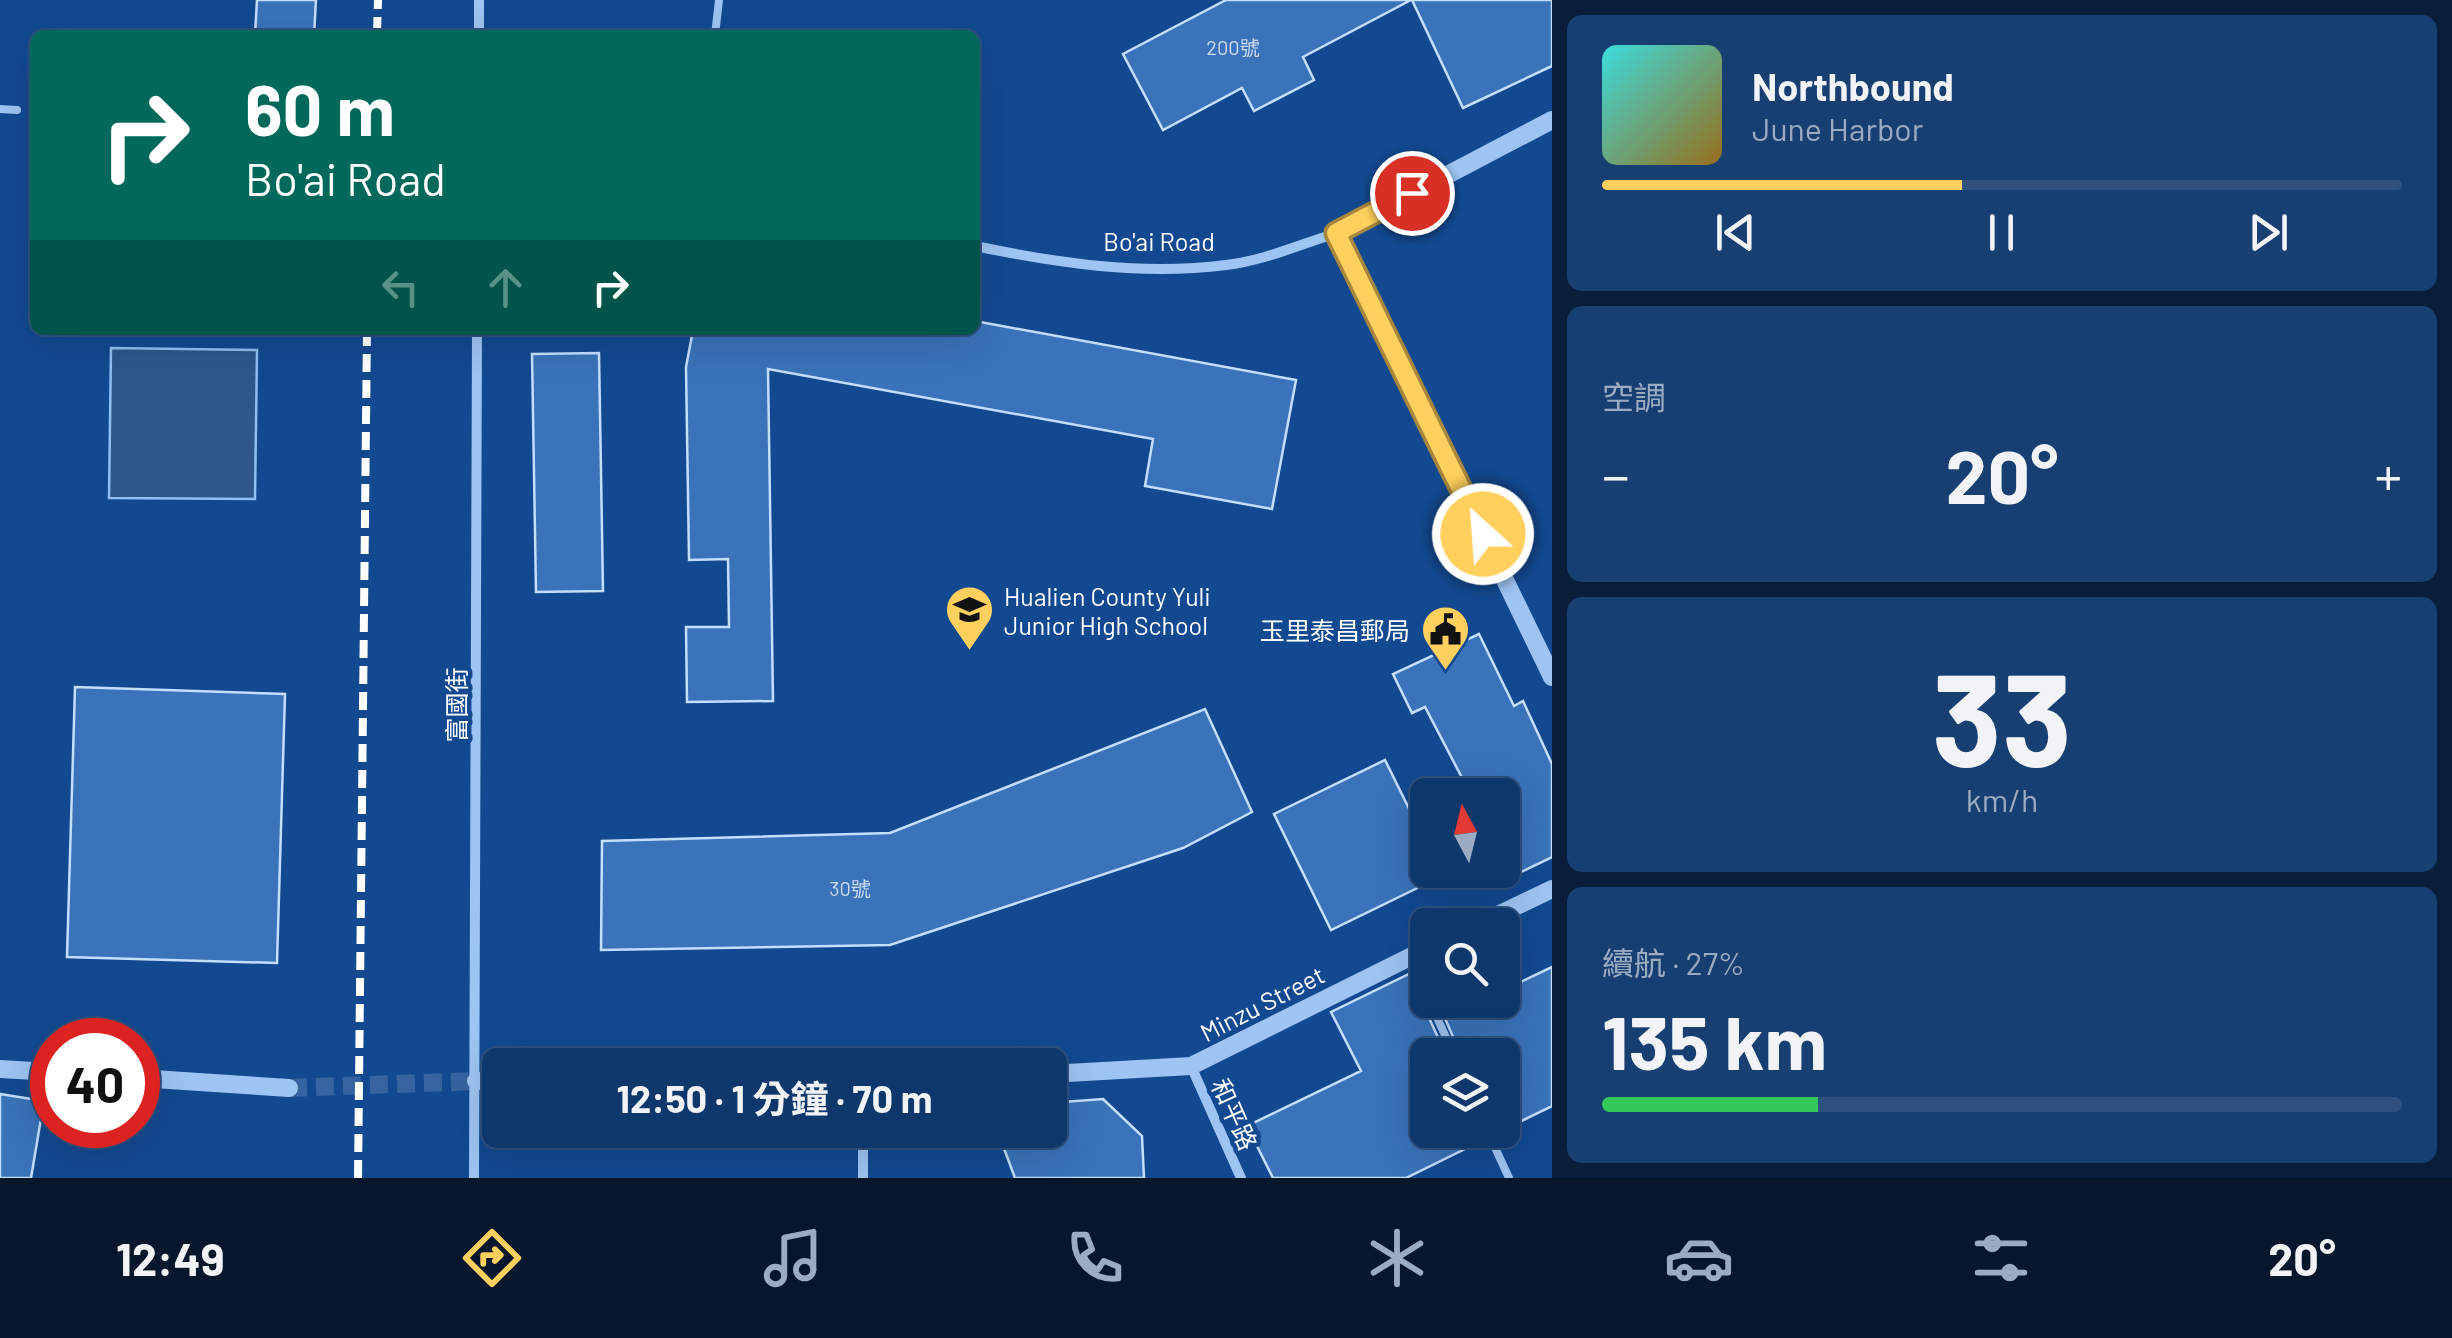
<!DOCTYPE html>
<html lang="zh-TW">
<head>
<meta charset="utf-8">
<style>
  :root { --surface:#0e376c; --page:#173f72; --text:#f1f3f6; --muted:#9bacc2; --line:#2e517f; --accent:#ffd05e }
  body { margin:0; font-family:Barlow,"Noto Sans TC",sans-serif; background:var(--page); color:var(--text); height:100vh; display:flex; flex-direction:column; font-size:38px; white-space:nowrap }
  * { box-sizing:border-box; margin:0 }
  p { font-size:32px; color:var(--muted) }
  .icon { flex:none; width:55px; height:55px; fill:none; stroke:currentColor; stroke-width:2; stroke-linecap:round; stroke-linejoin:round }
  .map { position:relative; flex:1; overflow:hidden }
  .side { display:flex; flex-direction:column; gap:15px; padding:15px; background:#081e3b; width:900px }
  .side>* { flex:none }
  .hud { position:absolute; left:30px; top:30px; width:950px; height:305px; border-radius:15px; box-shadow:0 10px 40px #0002,0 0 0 2px var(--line); background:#00695c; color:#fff; overflow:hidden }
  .needle { width:65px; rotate:353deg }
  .tools { position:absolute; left:1410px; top:778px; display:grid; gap:20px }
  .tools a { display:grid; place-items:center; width:110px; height:110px; border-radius:15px; background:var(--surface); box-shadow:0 10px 40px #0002,0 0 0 2px var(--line); font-size:50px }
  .speed { position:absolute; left:30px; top:1018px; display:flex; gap:20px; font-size:50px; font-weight:700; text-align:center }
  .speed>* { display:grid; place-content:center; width:130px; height:130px; border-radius:50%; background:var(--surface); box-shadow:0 10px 40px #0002,0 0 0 2px var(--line); line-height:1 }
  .speed .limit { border:15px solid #d22; background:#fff; color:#111 }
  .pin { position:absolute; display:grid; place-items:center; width:85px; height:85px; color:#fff; margin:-42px; border:5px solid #fff; border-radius:50%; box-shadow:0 2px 10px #0007 }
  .me { position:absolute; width:110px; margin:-55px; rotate:334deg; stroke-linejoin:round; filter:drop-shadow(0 0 8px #0008) }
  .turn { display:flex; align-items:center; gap:35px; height:210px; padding:0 50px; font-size:45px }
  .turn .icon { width:130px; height:130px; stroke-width:2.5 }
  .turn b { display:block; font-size:70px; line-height:85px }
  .lanes { display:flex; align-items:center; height:95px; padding:0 50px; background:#0003; justify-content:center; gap:50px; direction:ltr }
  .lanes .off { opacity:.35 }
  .big { font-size:75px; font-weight:700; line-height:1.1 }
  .side .tile { flex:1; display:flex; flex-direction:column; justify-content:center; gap:15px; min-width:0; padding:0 35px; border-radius:15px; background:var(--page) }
  .side .dial { align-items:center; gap:0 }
  .dial b { font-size:130px; line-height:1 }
  .song { display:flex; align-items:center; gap:30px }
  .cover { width:120px; height:120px; border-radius:15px; background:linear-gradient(135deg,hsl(180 70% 55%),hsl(40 70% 35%)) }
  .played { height:10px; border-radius:5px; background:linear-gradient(90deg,var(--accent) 45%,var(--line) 45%) }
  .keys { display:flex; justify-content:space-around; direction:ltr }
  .heat { display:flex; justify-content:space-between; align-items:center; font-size:55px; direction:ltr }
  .charge { height:15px; border-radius:8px; background:linear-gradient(90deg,#34c759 27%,var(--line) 0) }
  .trip { position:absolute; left:482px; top:1048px; width:585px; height:100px; border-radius:15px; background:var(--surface); box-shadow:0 10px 40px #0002,0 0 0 2px var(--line); font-weight:700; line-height:100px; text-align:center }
  .menu { display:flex; height:160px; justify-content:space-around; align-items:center; background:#06162b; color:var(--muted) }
  .menu .icon { width:70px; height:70px }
  .menu .active { color:var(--accent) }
  .menu b { font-size:45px; color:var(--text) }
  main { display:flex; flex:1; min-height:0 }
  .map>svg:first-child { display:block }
</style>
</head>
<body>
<main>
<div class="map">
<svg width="1552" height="1178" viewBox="0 0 1552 1178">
  <rect width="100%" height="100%" fill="#124990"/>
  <!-- water -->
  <path fill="#2e578b" stroke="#8fbff5" stroke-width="2.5" d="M 111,348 L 257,350 L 255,499 L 109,498 Z"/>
  <!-- building -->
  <path fill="#3a73b9" stroke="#c4defd" stroke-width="2.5" d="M 257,0 L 316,0 L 314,35 L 255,35 Z
    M 1226,0 L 1411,0 L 1303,57 L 1314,80 L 1254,111 L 1242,88 L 1163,130 L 1123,54 Z
    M 1412,0 L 1552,0 L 1552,66 L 1463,108 Z
    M 975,321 L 1296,380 L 1272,509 L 1145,486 L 1153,439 L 768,369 L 773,701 L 687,702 L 686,627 L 729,627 L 728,559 L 689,560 L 686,367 L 693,330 L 975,330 Z
    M 599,353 L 603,591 L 536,592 L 532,354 Z
    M 1479,634 L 1514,706 L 1523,701 L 1552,764 L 1552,857 L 1513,876 L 1502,856 L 1502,795 L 1471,795 L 1425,707 L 1412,713 L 1393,674 Z
    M 75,687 L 285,694 L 277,963 L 67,957 Z
    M 1205,709 L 1252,812 L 1183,848 L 890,945 L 601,950 L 602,841 L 890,833 Z
    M 1385,760 L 1428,847 L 1428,870 L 1439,870 L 1442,876 L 1331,930 L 1274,814 Z
    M 1552,967 L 1552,1106 L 1497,1133 L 1495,1130 L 1502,1130 L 1502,1055 L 1461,1055 L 1437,1000 L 1502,1000 L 1502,991 Z
    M 1409,974 L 1446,1055 L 1428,1055 L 1428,1130 L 1480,1130 L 1483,1140 L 1406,1178 L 1273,1178 L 1247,1126 L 1361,1071 L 1331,1012 Z
    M 0,1094 L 44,1101 L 31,1178 L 0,1178 Z
    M 1103,1099 L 1142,1136 L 1144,1178 L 1015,1178 L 997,1130 L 1050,1130 L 1050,1103 Z"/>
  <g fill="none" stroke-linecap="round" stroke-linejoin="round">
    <!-- tertiary-tunnel -->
    <path stroke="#3664a1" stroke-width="18" stroke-dasharray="18 9" stroke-linecap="butt" d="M 289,1088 L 476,1081"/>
    <!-- service -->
    <path stroke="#9dc4f2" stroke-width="8" d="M 715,35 L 719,0
      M 0,109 L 17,110
      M 1409,957 L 1428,997
      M 1429,1000 L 1454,1055
      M 1487,1130 L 1509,1178"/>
    <!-- minor -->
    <path stroke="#9dc4f2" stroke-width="10" d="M 479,35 L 479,0
      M 975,246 C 1057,263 1142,276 1226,265 C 1263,261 1301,244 1337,233
      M 1191,1066 L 1241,1178
      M 863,1130 L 863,1178
      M 474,1178 L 477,330"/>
    <!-- tertiary -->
    <path stroke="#9dc4f2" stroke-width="18" d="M 1552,120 L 1337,233 L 1552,677
      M 1477,925 L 1552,889
      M 0,1069 L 52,1072
      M 1050,1074 L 1191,1066 L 1428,948
      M 138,1078 L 289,1088
      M 476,1081 L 500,1081"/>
    <!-- rail -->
    <path stroke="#fff" stroke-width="8" stroke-dasharray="18 8" stroke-linecap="butt" d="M 377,35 L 378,0
      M 358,1178 L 367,330"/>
  </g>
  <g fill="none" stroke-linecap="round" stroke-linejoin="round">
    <defs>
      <path id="route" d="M 1412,193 L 1336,233 L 1483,534"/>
    </defs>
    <!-- route casing -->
    <use href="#route" stroke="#a6873d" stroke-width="25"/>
    <!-- route -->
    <use href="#route" stroke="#ffd05e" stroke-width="18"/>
  </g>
  <!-- icons -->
  <defs>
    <symbol id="school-pin" viewBox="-11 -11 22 30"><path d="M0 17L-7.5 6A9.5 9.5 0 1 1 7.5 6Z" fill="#ffd05e" stroke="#124990"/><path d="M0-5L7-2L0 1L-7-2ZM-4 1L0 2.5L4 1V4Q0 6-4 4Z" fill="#111"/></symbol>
    <symbol id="civic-pin" viewBox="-11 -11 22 30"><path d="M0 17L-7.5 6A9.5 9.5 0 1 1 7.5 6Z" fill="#ffd05e" stroke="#124990"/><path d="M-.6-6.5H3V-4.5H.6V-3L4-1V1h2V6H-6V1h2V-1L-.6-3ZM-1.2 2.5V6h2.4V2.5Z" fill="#111"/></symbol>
  </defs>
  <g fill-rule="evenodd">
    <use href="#school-pin" x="942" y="582" width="55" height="75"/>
    <use href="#civic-pin" x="1418" y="602" width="55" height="75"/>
  </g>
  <g text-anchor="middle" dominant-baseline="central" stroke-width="9" stroke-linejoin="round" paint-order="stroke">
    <!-- number labels -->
    <g font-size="20" fill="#cedcee">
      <text x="1233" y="47">200號</text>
      <text x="850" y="888">30號</text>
    </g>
    <!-- street labels -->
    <g font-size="25" fill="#fff" stroke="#124990">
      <text x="1159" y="241">Bo'ai Road</text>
      <text transform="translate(456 705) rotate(-90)">富國街</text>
      <text transform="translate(1262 1003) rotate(-27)">Minzu Street</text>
      <text transform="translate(1235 1114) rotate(66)">和平路</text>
    </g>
    <!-- poi labels -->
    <g font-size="25" fill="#fff" stroke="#124990" text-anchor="start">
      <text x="1004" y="596">Hualien County Yuli<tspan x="1004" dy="29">Junior High School</tspan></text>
      <text x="1410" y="630" text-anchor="end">玉里泰昌郵局</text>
    </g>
  </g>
</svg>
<div class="tools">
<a><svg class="needle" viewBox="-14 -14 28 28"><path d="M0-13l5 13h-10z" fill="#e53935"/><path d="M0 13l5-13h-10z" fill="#9bacc2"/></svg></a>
<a><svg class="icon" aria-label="search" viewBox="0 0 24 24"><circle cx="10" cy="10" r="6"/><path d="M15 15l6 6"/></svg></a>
<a><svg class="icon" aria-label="layers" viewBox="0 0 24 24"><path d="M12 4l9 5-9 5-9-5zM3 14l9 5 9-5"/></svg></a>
</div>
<div class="speed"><div class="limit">40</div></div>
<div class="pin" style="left:1412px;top:193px;background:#d93025"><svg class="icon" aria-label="arrive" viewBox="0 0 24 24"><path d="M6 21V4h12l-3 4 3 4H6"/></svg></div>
<svg class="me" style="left:1483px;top:534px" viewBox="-20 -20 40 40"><circle r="17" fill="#ffd05e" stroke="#fff" stroke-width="3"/><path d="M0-11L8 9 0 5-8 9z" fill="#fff"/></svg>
<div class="trip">12:50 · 1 分鐘 · 70 m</div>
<div class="hud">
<div class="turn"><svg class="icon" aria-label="right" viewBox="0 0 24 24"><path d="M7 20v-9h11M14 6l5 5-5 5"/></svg><div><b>60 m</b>Bo'ai Road</div></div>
<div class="lanes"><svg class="icon off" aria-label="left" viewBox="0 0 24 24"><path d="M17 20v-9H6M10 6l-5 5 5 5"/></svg><svg class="icon off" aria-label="ahead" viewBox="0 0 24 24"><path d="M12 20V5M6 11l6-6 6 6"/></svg><svg class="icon" aria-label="right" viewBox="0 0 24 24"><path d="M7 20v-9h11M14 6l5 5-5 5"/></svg></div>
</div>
</div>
<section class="side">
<div class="tile">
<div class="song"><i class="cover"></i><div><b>Northbound</b><p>June Harbor</p></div></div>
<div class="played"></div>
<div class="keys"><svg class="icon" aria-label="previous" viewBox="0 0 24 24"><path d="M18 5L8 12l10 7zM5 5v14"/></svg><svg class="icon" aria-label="pause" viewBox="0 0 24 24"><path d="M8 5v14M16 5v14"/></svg><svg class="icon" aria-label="next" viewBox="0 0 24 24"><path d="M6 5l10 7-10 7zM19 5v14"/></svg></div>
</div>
<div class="tile"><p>空調</p>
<div class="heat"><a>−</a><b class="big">20°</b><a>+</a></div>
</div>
<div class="tile dial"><b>33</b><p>km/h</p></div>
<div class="tile"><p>續航 · 27%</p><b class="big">135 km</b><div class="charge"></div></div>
</section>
</main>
<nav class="menu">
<b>12:49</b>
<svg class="icon active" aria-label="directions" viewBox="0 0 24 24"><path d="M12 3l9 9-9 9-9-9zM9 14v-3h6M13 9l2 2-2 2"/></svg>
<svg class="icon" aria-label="music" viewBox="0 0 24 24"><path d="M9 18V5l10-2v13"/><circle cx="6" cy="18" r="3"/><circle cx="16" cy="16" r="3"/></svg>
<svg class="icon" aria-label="phone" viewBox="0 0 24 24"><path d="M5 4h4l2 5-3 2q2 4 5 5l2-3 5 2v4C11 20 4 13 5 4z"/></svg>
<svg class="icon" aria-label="climate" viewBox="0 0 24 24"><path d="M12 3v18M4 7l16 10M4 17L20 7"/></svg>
<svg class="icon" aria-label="car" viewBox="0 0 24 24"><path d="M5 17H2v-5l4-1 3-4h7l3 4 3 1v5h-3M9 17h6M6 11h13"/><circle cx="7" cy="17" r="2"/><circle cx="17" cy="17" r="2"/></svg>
<svg class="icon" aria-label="filters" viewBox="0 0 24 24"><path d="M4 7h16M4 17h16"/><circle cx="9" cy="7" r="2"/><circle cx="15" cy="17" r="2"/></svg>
<b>20°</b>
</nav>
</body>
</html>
